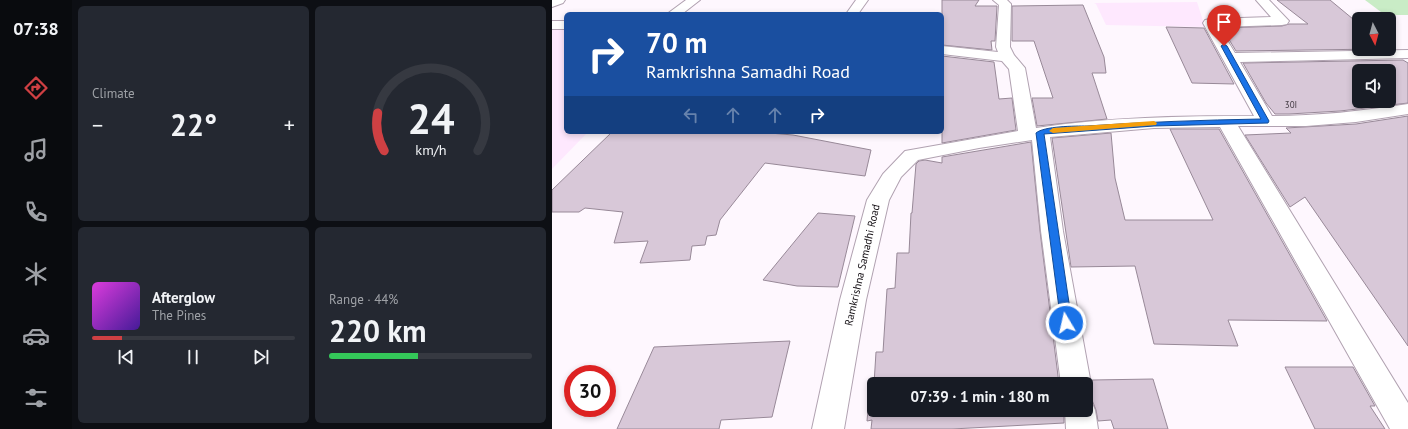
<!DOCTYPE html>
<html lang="en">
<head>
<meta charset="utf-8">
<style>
  :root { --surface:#171b24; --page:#242831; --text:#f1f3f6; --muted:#9ea1a6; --line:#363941; --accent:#cf4043 }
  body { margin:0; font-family:"PT Sans",sans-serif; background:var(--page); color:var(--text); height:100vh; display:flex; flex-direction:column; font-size:15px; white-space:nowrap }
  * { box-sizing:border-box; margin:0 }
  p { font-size:13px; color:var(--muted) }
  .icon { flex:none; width:22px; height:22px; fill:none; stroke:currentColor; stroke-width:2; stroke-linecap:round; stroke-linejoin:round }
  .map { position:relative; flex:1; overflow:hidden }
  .panel { display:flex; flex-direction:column; gap:6px; padding:6px; background:#0d0f14; width:480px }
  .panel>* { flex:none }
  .hud { position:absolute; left:12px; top:12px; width:380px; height:122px; border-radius:6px; box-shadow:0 2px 6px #0003; background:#1a4fa0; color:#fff; overflow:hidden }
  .needle { width:26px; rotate:174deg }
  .controls { position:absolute; left:800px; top:12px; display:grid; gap:8px }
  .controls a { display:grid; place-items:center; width:44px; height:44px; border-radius:6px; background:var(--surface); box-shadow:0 2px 6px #0003; font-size:20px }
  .speed { position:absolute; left:12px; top:365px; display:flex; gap:8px; font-size:20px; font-weight:700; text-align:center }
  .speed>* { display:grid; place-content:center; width:52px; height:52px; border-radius:50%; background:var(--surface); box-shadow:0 2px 6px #0003; line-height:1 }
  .speed .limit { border:6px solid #d22; background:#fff; color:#111 }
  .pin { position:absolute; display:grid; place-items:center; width:34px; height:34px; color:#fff; margin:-41px -17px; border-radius:50% 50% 50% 0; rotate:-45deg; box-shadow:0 0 4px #0007 }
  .pin .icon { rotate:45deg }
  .me { position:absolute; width:44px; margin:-22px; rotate:351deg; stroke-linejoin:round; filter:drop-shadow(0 0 3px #0008) }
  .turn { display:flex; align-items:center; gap:14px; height:84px; padding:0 16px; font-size:18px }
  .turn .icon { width:52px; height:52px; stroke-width:2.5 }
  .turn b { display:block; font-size:28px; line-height:34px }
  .lanes { display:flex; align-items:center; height:38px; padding:0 16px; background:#0003; justify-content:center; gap:20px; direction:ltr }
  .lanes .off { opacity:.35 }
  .big { font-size:30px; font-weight:600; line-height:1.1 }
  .panel .card { flex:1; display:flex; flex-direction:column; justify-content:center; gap:6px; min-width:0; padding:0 14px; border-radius:6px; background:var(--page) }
  .panel .dial { align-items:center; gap:0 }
  .dial svg { height:104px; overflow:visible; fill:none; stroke:var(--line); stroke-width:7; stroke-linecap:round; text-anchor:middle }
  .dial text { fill:var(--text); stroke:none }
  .song { display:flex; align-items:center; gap:12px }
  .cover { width:48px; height:48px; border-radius:6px; background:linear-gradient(135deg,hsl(300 70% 55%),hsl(260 70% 35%)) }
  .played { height:4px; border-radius:2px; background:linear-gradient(90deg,var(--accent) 15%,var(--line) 15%) }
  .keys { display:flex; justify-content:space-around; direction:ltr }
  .heat { display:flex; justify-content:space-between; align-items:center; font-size:22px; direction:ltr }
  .charge { height:6px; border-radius:3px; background:linear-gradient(90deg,#34c759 44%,var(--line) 0) }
  .panel .tiles { flex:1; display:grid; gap:6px; grid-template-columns:repeat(2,1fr) }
  .trip { position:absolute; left:315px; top:377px; width:226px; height:40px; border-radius:6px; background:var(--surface); box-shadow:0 2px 6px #0003; font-weight:600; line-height:40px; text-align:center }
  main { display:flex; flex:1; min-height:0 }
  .tabs { display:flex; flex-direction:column; width:72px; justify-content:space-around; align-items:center; background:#090b0e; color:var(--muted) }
  .tabs .icon { width:28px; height:28px }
  .tabs .current { color:var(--accent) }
  .tabs b { font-size:18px; color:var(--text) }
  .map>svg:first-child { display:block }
</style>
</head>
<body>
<main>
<nav class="tabs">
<b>07:38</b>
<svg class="icon current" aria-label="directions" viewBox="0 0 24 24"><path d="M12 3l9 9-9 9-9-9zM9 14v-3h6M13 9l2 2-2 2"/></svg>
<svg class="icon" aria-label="music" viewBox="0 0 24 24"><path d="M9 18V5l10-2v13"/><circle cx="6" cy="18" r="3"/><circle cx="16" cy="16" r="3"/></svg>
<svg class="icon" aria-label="phone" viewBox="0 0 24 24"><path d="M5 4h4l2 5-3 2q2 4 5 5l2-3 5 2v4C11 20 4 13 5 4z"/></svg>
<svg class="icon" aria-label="climate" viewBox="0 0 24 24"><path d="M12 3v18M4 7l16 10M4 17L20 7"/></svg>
<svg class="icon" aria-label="car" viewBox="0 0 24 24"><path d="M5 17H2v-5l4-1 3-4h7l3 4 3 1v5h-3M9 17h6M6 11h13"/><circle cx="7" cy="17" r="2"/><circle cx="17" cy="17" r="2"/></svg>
<svg class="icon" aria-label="filters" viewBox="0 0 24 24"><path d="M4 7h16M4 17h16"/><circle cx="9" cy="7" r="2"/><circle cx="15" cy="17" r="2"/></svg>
</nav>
<section class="panel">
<div class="tiles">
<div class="card"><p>Climate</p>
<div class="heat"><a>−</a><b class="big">22°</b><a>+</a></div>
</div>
<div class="card dial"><svg viewBox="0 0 100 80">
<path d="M14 69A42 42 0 1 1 86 69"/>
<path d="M14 69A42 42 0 0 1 9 40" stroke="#cf4043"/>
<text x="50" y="56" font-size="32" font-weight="700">24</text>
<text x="50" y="72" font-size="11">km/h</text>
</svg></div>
<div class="card">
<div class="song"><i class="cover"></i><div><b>Afterglow</b><p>The Pines</p></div></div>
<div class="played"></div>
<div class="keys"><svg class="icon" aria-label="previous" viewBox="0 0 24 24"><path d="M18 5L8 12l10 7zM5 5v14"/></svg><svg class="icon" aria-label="pause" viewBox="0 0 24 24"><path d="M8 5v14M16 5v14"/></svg><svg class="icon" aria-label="next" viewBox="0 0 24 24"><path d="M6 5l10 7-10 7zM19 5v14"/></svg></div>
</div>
<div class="card"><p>Range · 44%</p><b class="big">220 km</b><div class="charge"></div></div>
</div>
</section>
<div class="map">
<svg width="856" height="429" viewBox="0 0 856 429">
  <rect width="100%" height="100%" fill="#fef7fe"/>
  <!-- built -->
  <path fill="#fee8fe" d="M 645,2 L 653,27 L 554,25 L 544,4 L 542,3 Z
    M 0,28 L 14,29 L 14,132 L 36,132 L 0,169 Z"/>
  <!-- green -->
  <path fill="#c9ecc6" d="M 813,0 L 856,0 L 856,15 L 833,15 Z"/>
  <!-- building -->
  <path fill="#d8c8d8" stroke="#988998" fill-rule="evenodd" d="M 390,0 L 427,0 L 423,6 L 445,6 L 443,41 L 439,41 L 440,50 L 390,45 Z
    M 725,0 L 778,0 L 807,24 L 807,49 L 827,49 L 684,51 L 670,28 L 730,26 L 737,24 L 756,24 Z
    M 531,5 L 552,57 L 554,73 L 540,73 L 555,119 L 485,126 L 480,98 L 501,98 L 482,41 L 460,41 L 460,6 Z
    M 614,27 L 652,28 L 682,84 L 640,83 Z
    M 390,56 L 442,62 L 447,99 L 460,98 L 464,130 L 390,143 Z
    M 851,60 L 856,63 L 856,103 L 788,111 L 737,114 L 723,114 L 714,103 L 691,63 ZM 807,71 L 837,71 L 837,101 L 807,101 Z
    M 856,116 L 856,346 L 753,197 L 738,207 L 693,135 L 739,133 L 734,128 L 804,124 Z
    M 618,129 L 667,129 L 775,321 L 676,320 L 686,346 L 602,344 L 583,266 L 519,267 L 500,138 L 559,133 L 563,178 L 573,220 L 661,220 Z
    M 60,132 L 206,132 L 241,135 L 319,150 L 313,176 L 213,163 L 168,220 L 164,235 L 155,236 L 153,245 L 140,246 L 138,260 L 88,263 L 96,241 L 62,243 L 71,212 L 33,208 L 27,212 L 0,212 L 0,190 Z
    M 479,142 L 488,231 L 507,384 L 322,384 L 324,352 L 331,352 L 335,289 L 343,288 L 345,253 L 357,253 L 359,213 L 360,213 L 364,164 L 367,161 L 373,160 L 390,163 L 390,157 Z
    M 266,213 L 303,216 L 286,287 L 245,286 L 211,280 Z
    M 238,341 L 220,417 L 169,420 L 167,429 L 65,429 L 102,347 Z
    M 733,367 L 801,367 L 823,406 L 818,406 L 833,429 L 763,429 Z
    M 601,379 L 616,429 L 562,429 L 559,420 L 546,421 L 544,410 L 540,400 L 534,398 L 534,394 L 540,385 L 540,380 Z
    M 322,387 L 322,410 L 512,410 L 512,423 L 400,429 L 319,429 L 320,420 L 315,421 L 318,388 Z"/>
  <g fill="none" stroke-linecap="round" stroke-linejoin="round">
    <defs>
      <path id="minor" d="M 0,0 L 13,0 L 11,3 L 0,7 Z
        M 134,0 L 148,0 L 130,14 L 115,14 Z
        M 304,0 L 316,0 L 306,14 L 294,14 Z
        M 441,0 L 455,0 L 459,4 L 458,47 L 462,55 L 473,68 L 484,128 C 556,117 630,116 702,116 L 651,23 L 653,20 L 658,19 L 719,17 L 704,0 L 717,0 L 737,21 L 735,24 L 730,25 L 667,27 L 683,53 L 856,50 L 856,58 L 688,62 L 720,116 C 766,116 810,111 856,104 L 856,114 L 804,122 L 754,126 L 686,126 L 856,403 L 856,429 L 838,429 L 668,127 L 602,128 L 498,137 L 511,231 L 539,384 L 534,393 L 534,384 L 509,384 L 489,231 L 480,140 L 427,148 L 366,160 L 349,177 L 337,200 L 314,300 L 292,429 L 260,429 L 288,300 L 315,200 L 331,174 L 353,151 L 466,131 L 457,69 L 450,61 L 390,54 L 390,46 L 446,52 L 444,47 L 447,5 Z
        M 0,21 L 14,21 L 14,29 L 0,29 Z
        M 534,399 L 539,401 L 543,410 L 546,429 L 514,429 L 513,410 L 534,410 Z"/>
    </defs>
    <!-- minor casing -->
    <use href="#minor" stroke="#b1a2b1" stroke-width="2"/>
    <!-- minor -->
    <use href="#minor" fill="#fff" fill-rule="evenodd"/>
  </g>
  <!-- route -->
  <path fill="#1a73e8" stroke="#114b97" d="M 672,44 L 675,46 L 717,121 L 716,123 L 602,126 L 492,134 L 520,323 L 518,326 L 514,327 L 510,326 L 509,323 L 484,133 C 492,126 523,126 535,126 C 593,122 651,120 709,119 L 669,46 Z"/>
  <!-- slow -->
  <path fill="#f59e0b" d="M 602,121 L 605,123 L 604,125 L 501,133 L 497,131 L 501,128 Z"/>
  <g text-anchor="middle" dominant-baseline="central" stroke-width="3.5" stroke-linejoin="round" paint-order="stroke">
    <!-- number labels -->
    <g font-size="9" fill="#443c44">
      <text x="739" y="104">30I</text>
    </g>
    <!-- street labels -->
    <g font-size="11" fill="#130e13" stroke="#fff">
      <text transform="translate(310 265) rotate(-77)">Ramkrishna Samadhi Road</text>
    </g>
  </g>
</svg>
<div class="controls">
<a><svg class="needle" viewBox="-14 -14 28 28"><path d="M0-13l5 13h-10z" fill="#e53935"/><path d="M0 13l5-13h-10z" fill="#9ea1a6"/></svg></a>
<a><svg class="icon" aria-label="sound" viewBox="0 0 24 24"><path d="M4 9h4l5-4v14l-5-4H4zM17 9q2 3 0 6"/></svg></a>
</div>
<div class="speed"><div class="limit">30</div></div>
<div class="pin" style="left:672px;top:46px;background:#d93025"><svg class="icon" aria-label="arrive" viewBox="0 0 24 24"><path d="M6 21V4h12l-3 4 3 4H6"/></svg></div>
<svg class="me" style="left:514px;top:323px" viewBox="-20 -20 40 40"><circle r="17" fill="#1a73e8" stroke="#fff" stroke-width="3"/><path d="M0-11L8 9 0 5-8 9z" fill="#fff"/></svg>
<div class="trip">07:39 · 1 min · 180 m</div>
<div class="hud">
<div class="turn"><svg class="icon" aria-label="right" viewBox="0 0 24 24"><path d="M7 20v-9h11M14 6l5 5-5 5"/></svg><div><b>70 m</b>Ramkrishna Samadhi Road</div></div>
<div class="lanes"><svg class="icon off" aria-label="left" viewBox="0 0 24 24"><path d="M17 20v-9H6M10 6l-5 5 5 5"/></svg><svg class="icon off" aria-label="ahead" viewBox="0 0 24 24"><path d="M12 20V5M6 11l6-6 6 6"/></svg><svg class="icon off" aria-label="ahead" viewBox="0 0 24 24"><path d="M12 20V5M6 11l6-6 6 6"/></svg><svg class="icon" aria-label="right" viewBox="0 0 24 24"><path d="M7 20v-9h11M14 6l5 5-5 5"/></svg></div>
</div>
</div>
</main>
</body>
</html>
